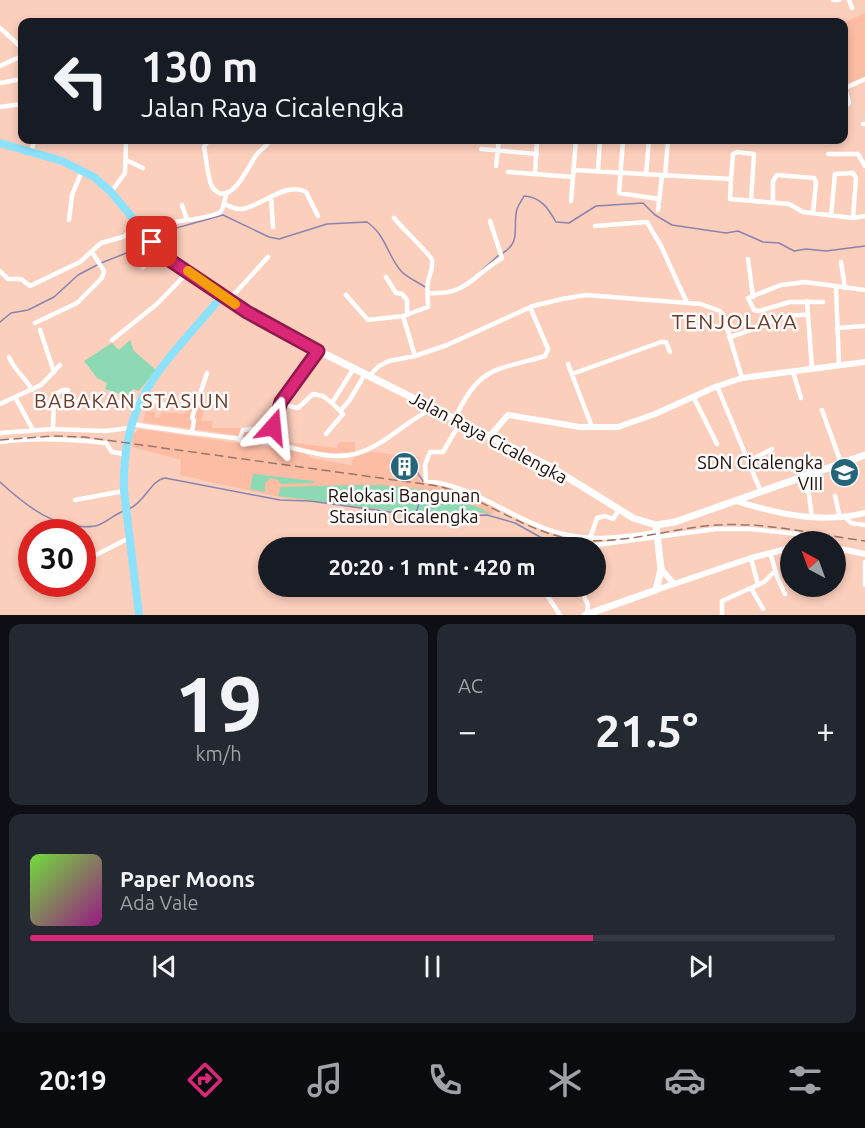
<!DOCTYPE html>
<html lang="id">
<head>
<meta charset="utf-8">
<style>
  :root { --surface:#171b24; --page:#242831; --text:#f1f3f6; --muted:#9ea1a6; --line:#363941; --accent:#db2777 }
  body { margin:0; font-family:Ubuntu,sans-serif; background:var(--page); color:var(--text); height:100vh; display:flex; flex-direction:column; font-size:22px; white-space:nowrap }
  * { box-sizing:border-box; margin:0 }
  p { font-size:20px; color:var(--muted) }
  .icon { flex:none; width:33px; height:33px; fill:none; stroke:currentColor; stroke-width:2; stroke-linecap:round; stroke-linejoin:round }
  .map { position:relative; height:615px; overflow:hidden }
  .drawer { display:flex; flex-direction:column; gap:9px; padding:9px; background:#0d0f14; flex:1 }
  .drawer>* { flex:none }
  .guide { position:absolute; left:18px; top:18px; width:830px; height:126px; border-radius:12px; box-shadow:0 3px 9px #0003; background:#171b24; color:var(--text); overflow:hidden }
  .needle { width:39px; rotate:319deg }
  .fabs { position:absolute; left:780px; top:531px; display:grid; gap:12px }
  .fabs a { display:grid; place-items:center; width:66px; height:66px; border-radius:50%; background:var(--surface); box-shadow:0 3px 9px #0003; font-size:30px }
  .speed { position:absolute; left:18px; top:519px; display:flex; gap:12px; font-size:30px; font-weight:700; text-align:center }
  .speed>* { display:grid; place-content:center; width:78px; height:78px; border-radius:50%; background:var(--surface); box-shadow:0 3px 9px #0003; line-height:1 }
  .speed .limit { border:9px solid #d22; background:#fff; color:#111 }
  .pin { position:absolute; display:grid; place-items:center; width:51px; height:51px; color:#fff; margin:-26px; border-radius:12px; box-shadow:0 3px 9px #0006 }
  .me { position:absolute; width:66px; margin:-33px; rotate:18deg; stroke-linejoin:round; filter:drop-shadow(0 0 4px #0008) }
  .turn { display:flex; align-items:center; gap:21px; height:126px; padding:0 24px; font-size:27px }
  .turn .icon { width:78px; height:78px; stroke-width:2.5 }
  .turn b { display:block; font-size:42px; line-height:51px }
  .big { font-size:45px; font-weight:600; line-height:1.1 }
  .drawer .card { flex:1; display:flex; flex-direction:column; justify-content:center; gap:9px; min-width:0; padding:0 21px; border-radius:12px; background:var(--page) }
  .drawer .dial { align-items:center; gap:0 }
  .dial b { font-size:78px; line-height:1 }
  .song { display:flex; align-items:center; gap:18px }
  .cover { width:72px; height:72px; border-radius:9px; background:linear-gradient(135deg,hsl(100 70% 55%),hsl(310 70% 35%)) }
  .played { height:6px; border-radius:3px; background:linear-gradient(90deg,var(--accent) 70%,var(--line) 70%) }
  .keys { display:flex; justify-content:space-around; direction:ltr }
  .heat { display:flex; justify-content:space-between; align-items:center; font-size:33px; direction:ltr }
  .drawer .tiles { flex:1; display:grid; gap:9px; grid-template-columns:1fr 1fr }
  .card:last-child { grid-column:span 2 }
  .trip { position:absolute; left:258px; top:537px; width:348px; height:60px; border-radius:30px; background:var(--surface); box-shadow:0 3px 9px #0003; font-weight:600; line-height:60px; text-align:center }
  .dock { display:flex; height:96px; justify-content:space-around; align-items:center; background:#090b0e; color:var(--muted) }
  .dock .icon { width:42px; height:42px }
  .dock .current { color:var(--accent) }
  .dock b { font-size:27px; color:var(--text) }
  .map>svg:first-child { display:block }
</style>
</head>
<body>
<div class="map">
<svg width="865" height="615" viewBox="0 0 865 615">
  <rect width="100%" height="100%" fill="#fccebc"/>
  <!-- built -->
  <path fill="#fdbda4" d="M 865,13 L 865,80 L 844,89 L 847,103 L 843,105 L 843,23 Z
    M 187,404 L 205,408 L 201,421 L 213,421 L 212,428 L 239,428 L 241,431 L 286,433 L 286,442 L 337,448 L 339,442 L 355,442 L 355,452 L 330,453 L 306,449 L 285,442 L 143,422 L 146,411 L 155,412 L 155,418 L 160,417 L 161,412 L 185,414 Z
    M 140,429 L 305,453 L 311,458 L 351,465 L 354,457 L 371,452 L 420,457 L 419,480 L 451,487 L 497,507 L 492,515 L 476,512 L 425,516 L 279,497 L 180,475 L 181,460 L 132,447 L 133,434 Z"/>
  <!-- green -->
  <path fill="#8cd9b4" d="M 130,340 L 134,351 L 156,370 L 139,391 L 133,389 L 129,395 L 124,393 L 123,395 L 105,389 L 107,383 L 97,378 L 84,361 L 112,343 L 119,350 Z
    M 253,474 L 314,481 L 314,483 L 281,484 L 278,480 L 271,478 L 265,483 L 265,492 L 250,489 Z
    M 357,485 C 409,485 446,491 492,514 L 476,512 L 424,515 L 278,496 L 281,487 Z"/>
  <g fill="none" stroke-linecap="round" stroke-linejoin="round">
    <!-- stream -->
    <path stroke="#8884af" stroke-width="1.5" d="M 152,238 L 169,230 L 223,215 L 269,237 L 279,239 L 327,224 L 367,222 C 386,235 387,255 401,271 C 406,277 418,282 425,287
      M 503,253 C 522,241 512,227 517,209 C 519,204 522,200 524,196 C 541,197 548,208 556,222 L 569,223 L 596,206 L 643,203 L 655,215 L 672,225 L 726,233 L 738,231 L 763,242 L 779,243 L 794,251 L 806,249 L 826,251 L 865,246
      M 101,263 L 129,252 L 148,241
      M 482,270 L 499,255
      M 0,322 L 11,313 L 28,310 L 54,297 L 78,275 L 97,265
      M 406,456 L 423,481
      M 0,482 C 25,505 58,532 95,526 C 105,524 114,514 124,511
      M 129,509 C 145,502 151,480 165,478 L 280,500 L 310,501 L 412,515 L 416,513 L 423,490
      M 414,514 L 426,517 L 487,515 L 515,523 L 540,537 L 564,544 L 564,548"/>
    <!-- minor -->
    <path stroke="#fff" stroke-width="4.5" d="M 833,0 L 839,0
      M 849,0 L 852,8
      M 0,28 L 22,48
      M 0,66 L 22,56
      M 0,83 L 22,79
      M 0,107 L 22,104
      M 843,108 L 849,103 L 845,88 L 865,79
      M 863,124 L 865,124
      M 209,140 L 204,147 C 206,156 208,183 213,188 C 230,209 248,167 255,157 C 259,150 267,147 270,140
      M 250,140 L 251,142
      M 623,140 L 619,193 L 659,199
      M 481,149 L 537,154
      M 31,153 L 34,140
      M 828,154 L 858,154 L 865,166
      M 126,160 L 143,168
      M 496,166 L 499,140
      M 574,170 L 731,179 L 730,199 L 789,204 L 803,212 L 853,218 L 865,216
      M 598,171 L 600,140
      M 508,172 L 573,177
      M 535,174 L 537,140
      M 646,175 L 649,140
      M 665,176 L 668,140
      M 731,179 L 733,154 L 737,152 L 754,154 L 751,201
      M 111,192 L 125,173 L 126,140
      M 271,197 L 273,227
      M 571,201 L 576,140
      M 773,202 L 773,181 L 777,175 L 814,178 L 816,182 L 813,213
      M 224,204 C 229,206 236,210 242,209 C 262,206 286,181 306,192 L 318,216
      M 182,205 L 187,220
      M 658,210 L 662,176
      M 831,216 L 835,174 L 853,173 L 856,178 L 853,218
      M 69,220 L 72,195 L 82,171
      M 595,226 L 647,222 L 661,246 L 687,303
      M 143,232 C 167,218 193,223 219,213 L 222,210 L 227,192
      M 748,259 L 753,297
      M 841,262 L 845,288
      M 143,267 L 160,251
      M 0,271 L 8,279 L 21,279 L 30,286 L 80,262 L 101,243 L 123,237 L 138,226
      M 386,277 L 396,293 L 402,294 L 407,300 L 407,315
      M 836,287 L 839,366
      M 428,293 C 468,295 472,276 502,258 L 490,221
      M 346,295 L 368,320 L 403,316 L 428,307 C 428,298 426,286 429,278 C 431,272 433,267 432,260 C 431,255 401,227 394,218
      M 229,300 L 268,257
      M 807,301 L 812,369
      M 823,302 L 790,302 L 759,311 L 754,310 L 748,298 L 781,285 L 805,282 L 865,290
      M 403,316 L 415,356
      M 35,323 L 77,303 L 102,278 L 104,271 L 92,252
      M 837,328 L 865,326
      M 40,330 L 54,372
      M 729,337 C 757,331 778,313 808,315
      M 112,340 L 157,304 L 188,272
      M 9,357 C 14,370 25,377 32,390
      M 568,364 L 592,427
      M 793,372 L 801,398
      M 572,374 L 661,342 L 666,342 L 670,352
      M 369,376 L 379,366 L 389,361 L 415,356 L 447,345 L 533,306 L 562,299 L 586,295 L 701,304 L 720,311 L 724,318 L 742,378
      M 717,386 L 761,492
      M 15,397 L 33,430
      M 144,397 L 165,405
      M 53,398 L 60,401 L 93,403
      M 694,398 L 717,444
      M 107,403 L 138,402
      M 0,404 L 41,385 L 60,365
      M 280,404 L 298,408 L 313,394 L 323,396 L 332,403
      M 822,410 L 841,463
      M 340,411 L 349,401 L 365,374
      M 455,418 C 480,365 495,371 545,356 L 548,349 L 530,307
      M 461,421 L 443,452 L 430,452 L 425,465 L 426,481 C 470,485 503,513 544,528 C 581,543 619,538 657,532
      M 132,424 C 178,432 226,436 273,444 C 300,448 327,461 355,454 C 385,446 406,420 434,408
      M 53,429 L 54,395 L 63,390 L 68,390
      M 192,432 L 194,420 L 192,418 C 197,401 203,386 207,373
      M 0,433 L 53,429 L 105,431 L 130,428
      M 326,434 L 343,414 L 332,403 L 354,368
      M 239,440 L 243,430 L 273,427 L 281,402 L 318,351
      M 0,442 C 36,437 70,439 106,443 L 112,452 L 124,454
      M 749,461 L 772,449
      M 802,477 L 809,495 L 812,518
      M 835,496 L 840,518
      M 75,500 L 124,491
      M 846,518 L 851,523 L 865,525
      M 590,538 L 597,518 L 605,516 L 613,519 L 619,510
      M 574,548 L 716,529 L 750,529 L 798,534 L 800,542
      M 770,553 L 778,579 L 785,594
      M 751,558 L 758,585
      M 86,560 L 129,538
      M 865,562 L 865,585
      M 541,586 L 560,615
      M 579,586 L 588,605 L 587,614
      M 751,588 L 763,609
      M 722,615 L 722,601 L 764,582 L 775,571"/>
    <!-- tertiary -->
    <path stroke="#fff" stroke-width="6" d="M 490,436 L 508,415 L 580,427 L 618,427 L 655,414 L 715,387 L 742,378 L 865,362
      M 736,501 C 778,514 821,524 865,513
      M 836,548 L 865,554
      M 661,569 L 674,584
      M 656,590 L 751,558 L 790,548"/>
    <!-- secondary -->
    <path stroke="#fff" stroke-width="7" d="M 222,296 L 283,333 L 551,467 L 633,518 L 656,525 L 675,522 L 865,455
      M 585,615 L 656,590 L 661,569 L 656,525"/>
    <!-- primary -->
    <path stroke="#8ce2fb" stroke-width="8" d="M 0,143 L 62,161 L 94,177 L 111,192 L 160,251 L 222,296 C 166,364 121,395 124,491 L 139,615"/>
    <!-- rail -->
    <path stroke="#977669" stroke-width="1.5" stroke-dasharray="9 4.5" stroke-linecap="butt" d="M 0,440 L 53,436 L 84,437 L 438,486 C 487,499 527,534 578,540 C 621,544 663,531 705,526 C 758,520 813,534 865,541"/>
  </g>
  <g fill="none" stroke-linecap="round" stroke-linejoin="round">
    <defs>
      <path id="route" d="M 152,242 L 168,259 L 247,312 L 318,351 L 281,402 L 273,427"/>
    </defs>
    <!-- route casing -->
    <use href="#route" stroke="#8e194d" stroke-width="15"/>
    <!-- route -->
    <use href="#route" stroke="#db2777" stroke-width="10"/>
    <!-- slow -->
    <path stroke="#f59e0b" stroke-width="10" d="M 188,271 L 235,304"/>
  </g>
  <!-- icons -->
  <defs>
    <symbol id="building-disc" viewBox="-11 -11 22 22"><circle r="9.5" fill="#246579" stroke="#fbfbfb"/><path d="M-4-6H4V6H1V3H-1V6H-4ZM-2.5-4.3h1.7v1.8h-1.7ZM.8-4.3h1.7v1.8H.8ZM-2.5-1h1.7V.8h-1.7ZM.8-1h1.7V.8H.8Z" fill="#fff"/></symbol>
    <symbol id="school-disc" viewBox="-11 -11 22 22"><circle r="9.5" fill="#246579" stroke="#fbfbfb"/><path d="M0-5L7-2L0 1L-7-2ZM-4 1L0 2.5L4 1V4Q0 6-4 4Z" fill="#fff"/></symbol>
  </defs>
  <g fill-rule="evenodd">
    <use href="#building-disc" x="388" y="450" width="33" height="33"/>
    <use href="#school-disc" x="828" y="456" width="33" height="33"/>
  </g>
  <g text-anchor="middle" dominant-baseline="central" stroke-width="5" stroke-linejoin="round" paint-order="stroke">
    <!-- street labels -->
    <g font-size="18" fill="#1e0c05" stroke="#fbfbfb">
      <text transform="translate(489 437) rotate(28)">Jalan Raya Cicalengka</text>
    </g>
    <!-- poi labels -->
    <g font-size="18" fill="#1e0c05" stroke="#fbfbfb" text-anchor="end">
      <text x="823" y="462">SDN Cicalengka<tspan x="823" dy="21">VIII</tspan></text>
      <text x="404" y="495" text-anchor="middle">Relokasi Bangunan<tspan x="404" dy="21">Stasiun Cicalengka</tspan></text>
    </g>
    <!-- neighbourhood labels -->
    <g font-size="20" letter-spacing="1.5" fill="#693b28" stroke="#fbfbfb">
      <text x="132" y="400">BABAKAN STASIUN</text>
    </g>
    <!-- quarter labels -->
    <g font-size="21" letter-spacing="1.5" fill="#693b28" stroke="#fbfbfb">
      <text x="735" y="321">TENJOLAYA</text>
    </g>
  </g>
</svg>
<div class="fabs">
<a><svg class="needle" viewBox="-14 -14 28 28"><path d="M0-13l5 13h-10z" fill="#e53935"/><path d="M0 13l5-13h-10z" fill="#9ea1a6"/></svg></a>
</div>
<div class="speed"><div class="limit">30</div></div>
<div class="pin" style="left:152px;top:242px;background:#d93025"><svg class="icon" aria-label="arrive" viewBox="0 0 24 24"><path d="M6 21V4h12l-3 4 3 4H6"/></svg></div>
<svg class="me" style="left:273px;top:427px" viewBox="-20 -20 40 40"><path d="M0-17L14 15 0 8-14 15z" fill="#db2777" stroke="#fff" stroke-width="4"/></svg>
<div class="trip">20:20 · 1 mnt · 420 m</div>
<div class="guide">
<div class="turn"><svg class="icon" aria-label="left" viewBox="0 0 24 24"><path d="M17 20v-9H6M10 6l-5 5 5 5"/></svg><div><b>130 m</b>Jalan Raya Cicalengka</div></div>
</div>
</div>
<section class="drawer">
<div class="tiles">
<div class="card dial"><b>19</b><p>km/h</p></div>
<div class="card"><p>AC</p>
<div class="heat"><a>−</a><b class="big">21.5°</b><a>+</a></div>
</div>
<div class="card">
<div class="song"><i class="cover"></i><div><b>Paper Moons</b><p>Ada Vale</p></div></div>
<div class="played"></div>
<div class="keys"><svg class="icon" aria-label="previous" viewBox="0 0 24 24"><path d="M18 5L8 12l10 7zM5 5v14"/></svg><svg class="icon" aria-label="pause" viewBox="0 0 24 24"><path d="M8 5v14M16 5v14"/></svg><svg class="icon" aria-label="next" viewBox="0 0 24 24"><path d="M6 5l10 7-10 7zM19 5v14"/></svg></div>
</div>
</div>
</section>
<nav class="dock">
<b>20:19</b>
<svg class="icon current" aria-label="directions" viewBox="0 0 24 24"><path d="M12 3l9 9-9 9-9-9zM9 14v-3h6M13 9l2 2-2 2"/></svg>
<svg class="icon" aria-label="music" viewBox="0 0 24 24"><path d="M9 18V5l10-2v13"/><circle cx="6" cy="18" r="3"/><circle cx="16" cy="16" r="3"/></svg>
<svg class="icon" aria-label="phone" viewBox="0 0 24 24"><path d="M5 4h4l2 5-3 2q2 4 5 5l2-3 5 2v4C11 20 4 13 5 4z"/></svg>
<svg class="icon" aria-label="climate" viewBox="0 0 24 24"><path d="M12 3v18M4 7l16 10M4 17L20 7"/></svg>
<svg class="icon" aria-label="car" viewBox="0 0 24 24"><path d="M5 17H2v-5l4-1 3-4h7l3 4 3 1v5h-3M9 17h6M6 11h13"/><circle cx="7" cy="17" r="2"/><circle cx="17" cy="17" r="2"/></svg>
<svg class="icon" aria-label="filters" viewBox="0 0 24 24"><path d="M4 7h16M4 17h16"/><circle cx="9" cy="7" r="2"/><circle cx="15" cy="17" r="2"/></svg>
</nav>
</body>
</html>
